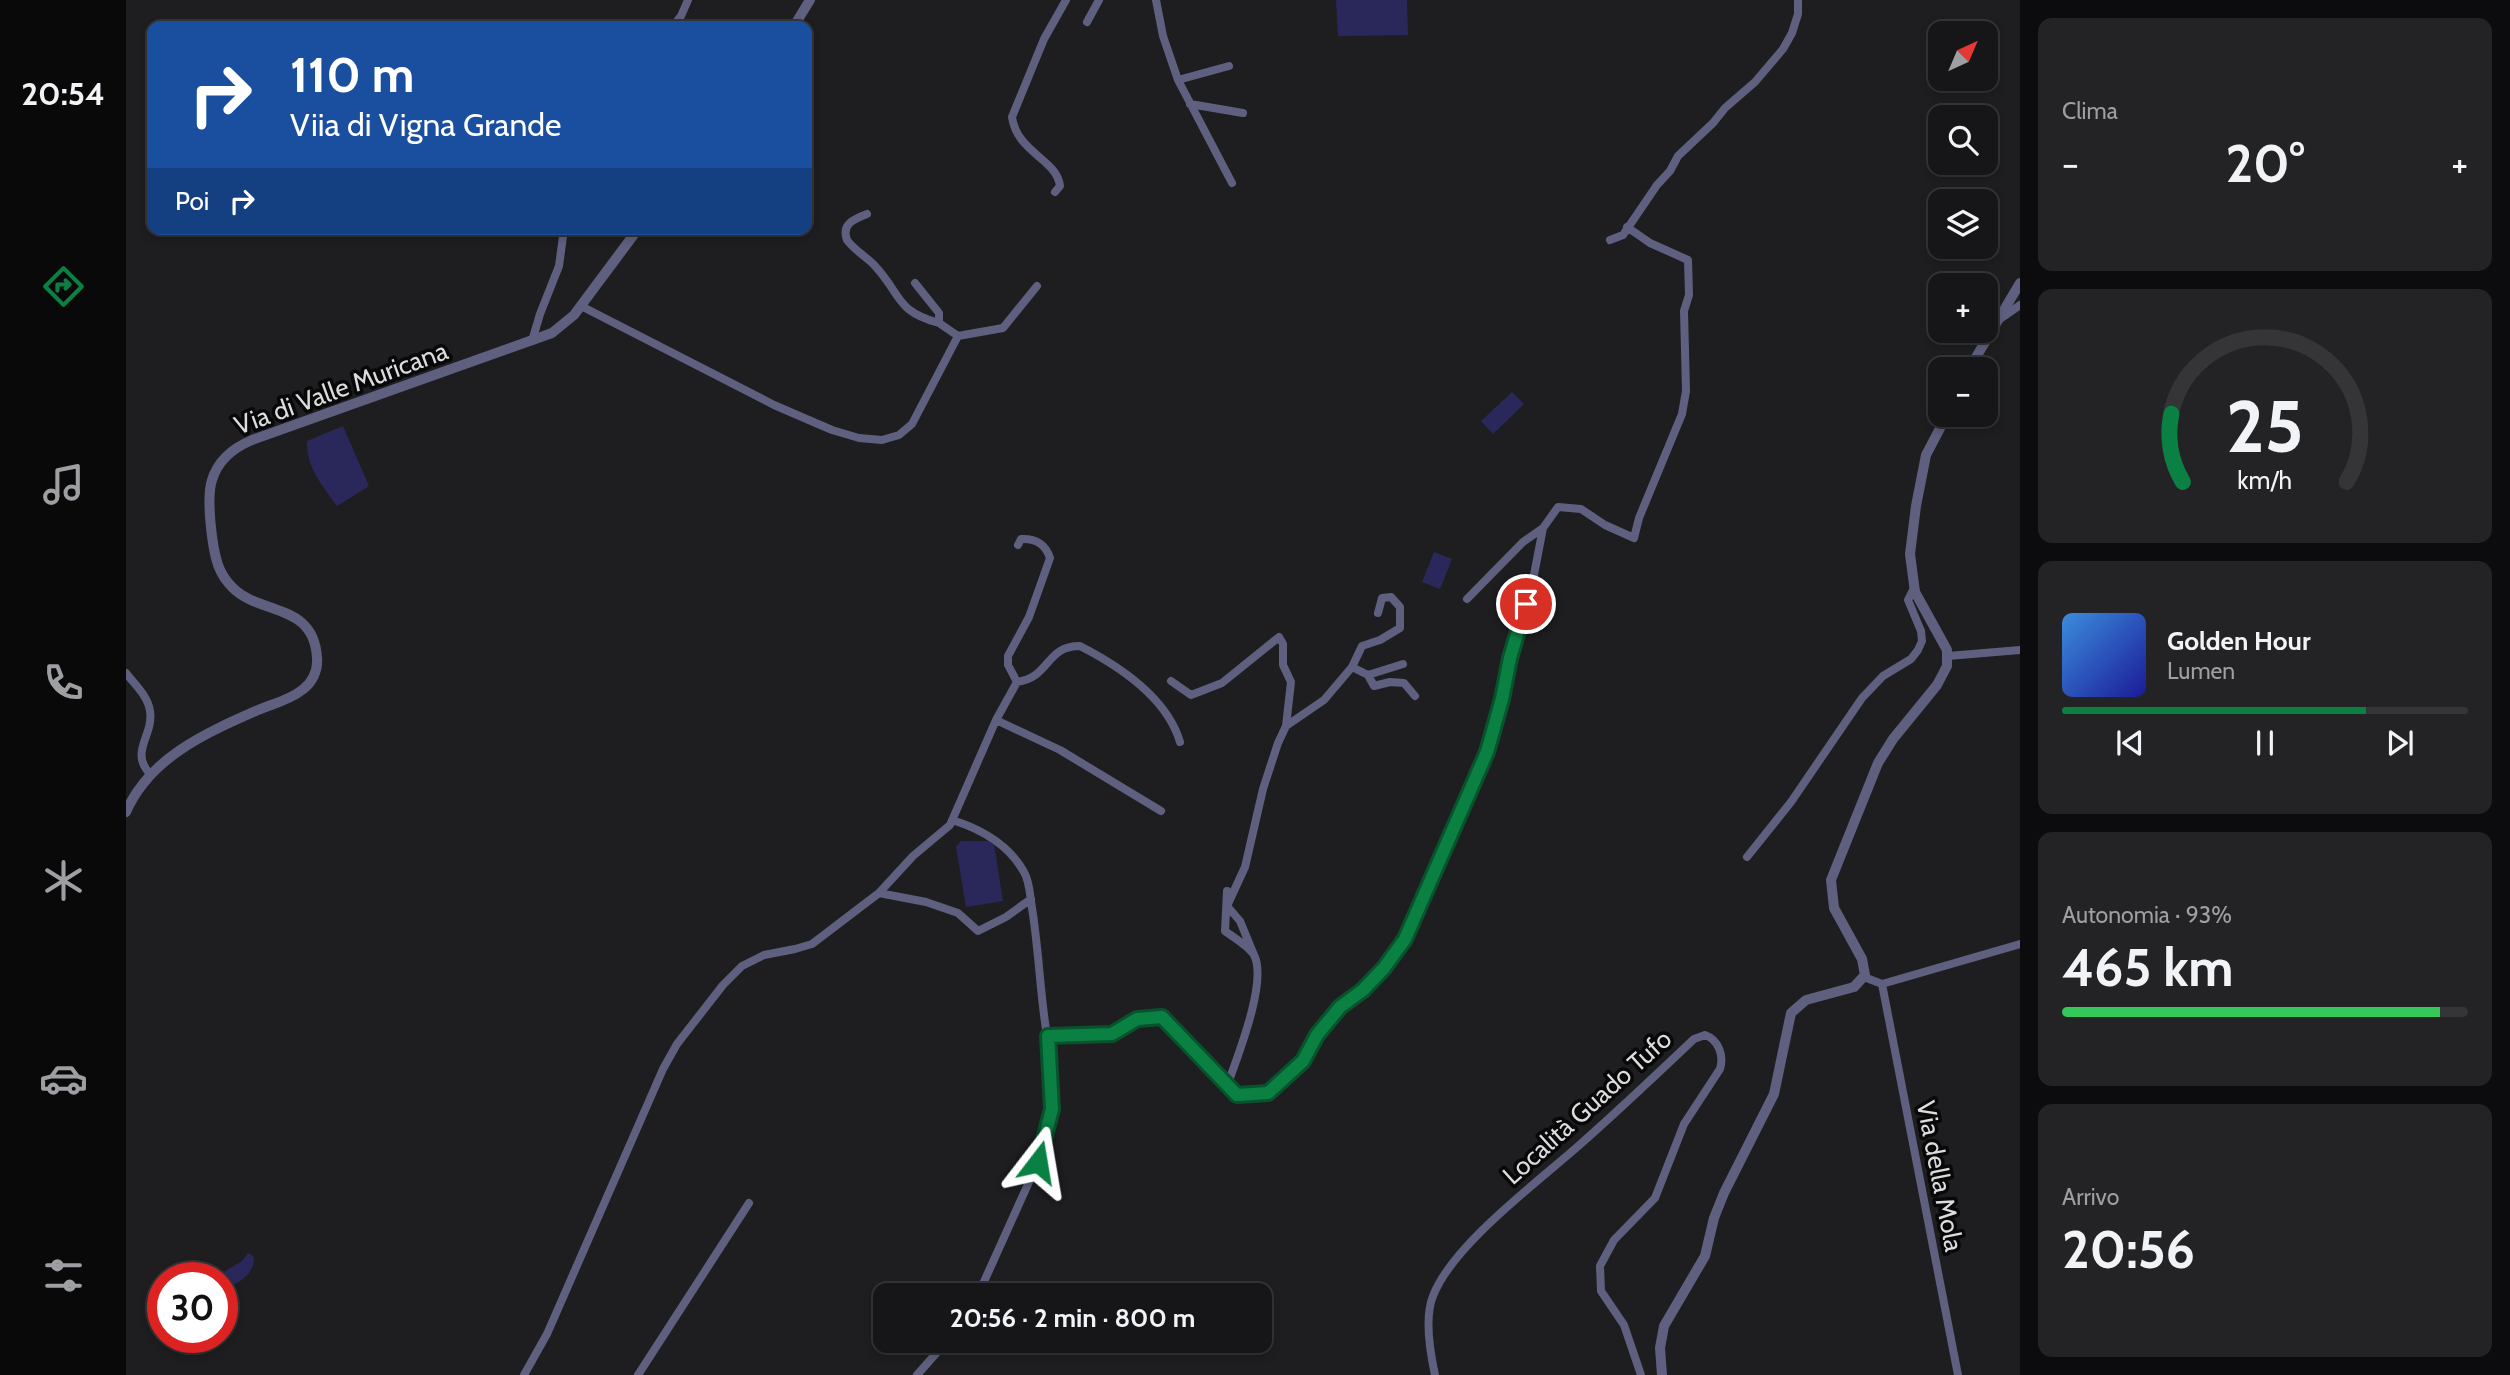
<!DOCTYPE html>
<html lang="it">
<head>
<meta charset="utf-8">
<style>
  :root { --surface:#161619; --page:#232326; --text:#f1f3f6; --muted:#9e9fa2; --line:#353538; --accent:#0b8043 }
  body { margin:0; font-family:Cabin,sans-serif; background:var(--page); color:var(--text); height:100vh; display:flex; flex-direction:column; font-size:26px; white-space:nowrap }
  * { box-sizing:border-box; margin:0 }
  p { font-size:23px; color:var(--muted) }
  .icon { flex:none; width:38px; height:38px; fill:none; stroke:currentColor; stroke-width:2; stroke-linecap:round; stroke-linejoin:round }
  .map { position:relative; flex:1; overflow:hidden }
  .details { display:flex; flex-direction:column; gap:18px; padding:18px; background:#0c0c0e; width:490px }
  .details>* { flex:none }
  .hud { position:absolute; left:21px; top:21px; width:665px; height:214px; border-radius:14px; box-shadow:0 4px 10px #0003,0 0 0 2px var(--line); background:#1a4fa0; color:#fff; overflow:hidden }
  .needle { width:46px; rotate:44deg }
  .buttons { position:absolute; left:1802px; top:21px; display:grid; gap:14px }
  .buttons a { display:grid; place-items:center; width:70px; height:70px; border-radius:14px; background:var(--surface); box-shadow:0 4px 10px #0003,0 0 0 2px var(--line); font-size:35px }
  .speed { position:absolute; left:21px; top:1262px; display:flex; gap:14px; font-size:35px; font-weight:700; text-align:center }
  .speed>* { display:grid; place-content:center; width:91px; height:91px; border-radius:50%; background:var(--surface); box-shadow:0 4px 10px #0003,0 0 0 2px var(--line); line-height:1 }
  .speed .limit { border:10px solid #d22; background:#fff; color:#111 }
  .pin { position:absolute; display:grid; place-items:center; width:60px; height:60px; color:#fff; margin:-30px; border:4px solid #fff; border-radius:50%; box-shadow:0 2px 7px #0007 }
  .me { position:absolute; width:77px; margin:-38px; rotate:14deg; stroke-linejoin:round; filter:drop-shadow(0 0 5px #0008) }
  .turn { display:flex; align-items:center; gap:24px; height:147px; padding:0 28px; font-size:32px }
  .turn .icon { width:91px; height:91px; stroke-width:2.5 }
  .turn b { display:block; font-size:49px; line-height:60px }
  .then { display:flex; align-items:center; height:66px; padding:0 28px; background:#0003; gap:14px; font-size:26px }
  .big { font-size:52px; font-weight:800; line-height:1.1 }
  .details .card { flex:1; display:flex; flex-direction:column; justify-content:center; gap:10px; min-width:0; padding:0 24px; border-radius:14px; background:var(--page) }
  .details .dial { align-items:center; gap:0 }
  .dial svg { height:182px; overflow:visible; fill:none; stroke:var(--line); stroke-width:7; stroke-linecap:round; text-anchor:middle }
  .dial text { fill:var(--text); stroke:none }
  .song { display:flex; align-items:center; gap:21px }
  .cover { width:84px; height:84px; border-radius:10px; background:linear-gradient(135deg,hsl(210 70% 55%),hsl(240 70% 35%)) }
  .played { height:7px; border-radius:4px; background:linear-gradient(90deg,var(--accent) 75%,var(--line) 75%) }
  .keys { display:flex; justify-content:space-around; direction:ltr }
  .heat { display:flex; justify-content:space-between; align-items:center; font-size:38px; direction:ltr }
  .charge { height:10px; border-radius:5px; background:linear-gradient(90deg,#34c759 93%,var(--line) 0) }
  .trip { position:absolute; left:747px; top:1283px; width:399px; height:70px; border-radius:14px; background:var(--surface); box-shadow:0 4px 10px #0003,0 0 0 2px var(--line); font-weight:800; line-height:70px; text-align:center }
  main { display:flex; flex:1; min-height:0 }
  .dock { display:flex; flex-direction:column; width:126px; justify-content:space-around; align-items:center; background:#09090a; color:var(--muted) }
  .dock .icon { width:49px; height:49px }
  .dock .active { color:var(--accent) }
  .dock b { font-size:32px; color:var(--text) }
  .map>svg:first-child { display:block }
</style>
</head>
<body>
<main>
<nav class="dock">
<b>20:54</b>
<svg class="icon active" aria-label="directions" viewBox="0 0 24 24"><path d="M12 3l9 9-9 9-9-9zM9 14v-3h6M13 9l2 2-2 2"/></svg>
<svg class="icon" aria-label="music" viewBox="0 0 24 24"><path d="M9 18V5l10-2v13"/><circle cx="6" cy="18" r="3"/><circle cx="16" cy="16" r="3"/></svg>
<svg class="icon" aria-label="phone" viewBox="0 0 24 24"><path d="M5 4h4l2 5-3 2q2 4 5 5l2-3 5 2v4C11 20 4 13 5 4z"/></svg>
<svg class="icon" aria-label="climate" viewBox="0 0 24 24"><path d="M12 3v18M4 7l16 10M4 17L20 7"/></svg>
<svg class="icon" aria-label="car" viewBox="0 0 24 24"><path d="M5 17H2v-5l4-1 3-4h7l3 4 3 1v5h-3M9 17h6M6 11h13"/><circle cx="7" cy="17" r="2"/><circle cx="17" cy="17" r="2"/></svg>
<svg class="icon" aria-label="filters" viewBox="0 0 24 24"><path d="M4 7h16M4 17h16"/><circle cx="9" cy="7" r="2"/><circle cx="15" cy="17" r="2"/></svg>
</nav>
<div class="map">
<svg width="1894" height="1375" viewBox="0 0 1894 1375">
  <rect width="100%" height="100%" fill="#1e1e21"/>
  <!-- green -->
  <path fill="#2a275b" d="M 1210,0 L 1281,0 L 1282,35 L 1212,36 Z
    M 1386,392 L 1398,404 L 1367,434 L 1355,421 Z
    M 217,426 L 243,486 L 211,506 C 196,485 180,467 181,441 Z
    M 1308,552 L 1326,559 L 1314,589 L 1296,582 Z
    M 835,841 L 863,841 L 868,844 L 877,901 L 840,907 L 830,847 Z
    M 122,1253 L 128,1257 C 128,1277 112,1282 96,1291 L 96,1278 L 89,1277 L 116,1261 Z"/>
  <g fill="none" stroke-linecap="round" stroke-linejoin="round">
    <!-- minor -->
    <path stroke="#5f607f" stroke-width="8" d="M 1030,0 L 1037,36 L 1052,80 L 1106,183
      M 961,22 L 973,0
      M 547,26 L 555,16 L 562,0
      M 1052,80 L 1103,66
      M 1064,104 L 1117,113
      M 929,192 L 934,186 C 931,159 891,153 886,117 L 918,39 L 940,0
      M 741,214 C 728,219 715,224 721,240 C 729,251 741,257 749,266 C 776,295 769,311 813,323
      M 1484,240 L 1497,235 L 1531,185 L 1544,171 L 1552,156 L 1587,123 L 1599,108 L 1629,82 L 1657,49 L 1666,33 L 1672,14 L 1672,0
      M 789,283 L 813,313 L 813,323 L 832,336
      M 455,306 L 648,405 L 706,430 L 733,438 L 756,440 L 773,435 L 786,424 L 832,336 L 877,328 L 911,286
      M 1874,319 L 1894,305
      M 406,341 L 414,314 L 433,266 L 438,229
      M 892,545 L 895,539 C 910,538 920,545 924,558 L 903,617 L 882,656 L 882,665 L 891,682 C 925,677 919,646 954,646 C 993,666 1041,698 1054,742
      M 1341,599 L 1397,542 L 1417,528
      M 1822,656 L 1894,650
      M 1226,667 L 1242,675 L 1277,664
      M 0,673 C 9,685 22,696 24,711 C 28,736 3,751 24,774
      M 1242,675 L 1248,686 L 1264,682 L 1278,683 L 1289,696
      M 1045,681 L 1065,695 L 1096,683 L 1153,637 L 1157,644 L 1157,665 L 1165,682 L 1160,726
      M 870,720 L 934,750 L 1035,811
      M 826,820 C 855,829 883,845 898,872 C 904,882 904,897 906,908 C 913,951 914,994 921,1036 L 986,1034 L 1011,1019 L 1036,1017 L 1111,1095 L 1142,1093 L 1177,1061 L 1191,1035 L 1214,1007 L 1237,990 L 1258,968 L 1279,939 L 1361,753 L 1376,699 L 1384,658 L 1407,580 L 1417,528 L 1432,507 L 1455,509 L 1479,525 L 1508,538 L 1513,518 L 1556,414 L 1560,391 L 1558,311 L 1563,295 L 1562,260 L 1524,243 L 1501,227
      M 1621,857 L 1665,802 L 1736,698 L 1757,676 L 1785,659 L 1792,650 L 1796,641 L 1795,631 L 1782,600 L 1788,588
      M 1101,891 L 1099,931 C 1108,938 1122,945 1128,955 C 1142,981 1111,1058 1101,1086
      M 753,893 L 800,902 L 832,913 L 852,931 L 880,917 L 905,899
      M 1128,955 L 1114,921 L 1101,906 L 1119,867 L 1137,789 L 1152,743 L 1160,726 L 1198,700 L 1226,667 L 1236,646 L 1254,640 L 1274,628 L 1274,607 L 1265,597 L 1256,598 L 1252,613
      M 1738,977 L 1756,984 L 1894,944
      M 1756,984 L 1832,1375
      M 852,1295 L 912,1162 L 926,1109 L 921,1036
      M 398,1375 L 421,1334 L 537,1069 L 551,1044 L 597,985 L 616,966 L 638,955 L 669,949 L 686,944 L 753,893 L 787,856 L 824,825 L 870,720 L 891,682
      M 512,1375 L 623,1203
      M 791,1375 L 822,1340
      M 1309,1375 C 1304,1352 1298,1318 1307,1296 C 1326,1246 1409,1184 1450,1148 C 1490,1113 1529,1076 1568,1039 L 1579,1035 C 1593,1040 1598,1056 1594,1069 L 1558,1124 L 1529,1198 L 1488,1240 L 1474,1266 L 1475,1291 L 1498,1325 L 1515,1375"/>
    <!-- tertiary -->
    <path stroke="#5f607f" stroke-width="10" d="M 668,26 L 684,0
      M 1843,369 L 1894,283
      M 0,812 C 24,757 80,733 132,710 C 146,704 164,700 176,690 C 186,683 192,671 191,658 C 188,602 134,616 106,587 C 100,581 95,573 92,565 C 86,547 80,498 86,480 C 92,460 107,448 126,440 L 426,333 L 448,315 L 512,229
      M 1536,1375 L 1534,1348 L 1538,1326 L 1579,1256 L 1588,1218 L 1598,1193 L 1648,1094 L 1665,1013 L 1680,1000 L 1728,987 L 1739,975 L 1736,959 L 1708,908 L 1705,880 L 1752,763 L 1767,739 L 1811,685 L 1821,666 L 1821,650 L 1789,592 L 1784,554 L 1790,506 L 1800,455 L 1821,415"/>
  </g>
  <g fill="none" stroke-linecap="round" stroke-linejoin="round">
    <defs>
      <path id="route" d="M 912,1162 L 926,1109 L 922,1036 L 986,1034 L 1011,1019 L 1036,1017 L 1111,1095 L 1142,1093 L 1177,1061 L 1191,1035 L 1214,1007 L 1237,990 L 1258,968 L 1279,939 L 1361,752 L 1376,699 L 1384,658 L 1400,604"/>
    </defs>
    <!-- route casing -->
    <use href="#route" stroke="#07532c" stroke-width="18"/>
    <!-- route -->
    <use href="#route" stroke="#0b8043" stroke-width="12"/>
  </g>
  <g text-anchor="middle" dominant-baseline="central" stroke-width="7" stroke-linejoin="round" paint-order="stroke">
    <!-- street labels -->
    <g font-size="26" fill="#dbdcde" stroke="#080809">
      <text transform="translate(215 388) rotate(-20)">Via di Valle Muricana</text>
      <text transform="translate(1461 1107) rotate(-42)">Località Guado Tufo</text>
      <text transform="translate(1814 1176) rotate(79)">Via della Mola</text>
    </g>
  </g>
</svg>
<div class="buttons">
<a><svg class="needle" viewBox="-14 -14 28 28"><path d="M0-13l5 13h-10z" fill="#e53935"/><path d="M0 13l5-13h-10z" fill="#9e9fa2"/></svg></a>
<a><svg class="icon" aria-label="search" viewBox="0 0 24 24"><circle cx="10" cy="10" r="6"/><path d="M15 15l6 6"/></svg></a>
<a><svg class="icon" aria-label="layers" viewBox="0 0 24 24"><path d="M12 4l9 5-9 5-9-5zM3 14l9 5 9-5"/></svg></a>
<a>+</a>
<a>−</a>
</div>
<div class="speed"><div class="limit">30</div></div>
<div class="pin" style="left:1400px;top:604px;background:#d93025"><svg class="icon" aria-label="arrive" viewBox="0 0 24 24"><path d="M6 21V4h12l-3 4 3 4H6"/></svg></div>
<svg class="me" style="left:912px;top:1162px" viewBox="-20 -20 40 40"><path d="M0-17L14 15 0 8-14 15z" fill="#0b8043" stroke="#fff" stroke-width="4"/></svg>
<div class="trip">20:56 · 2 min · 800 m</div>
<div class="hud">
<div class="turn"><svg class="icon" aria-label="right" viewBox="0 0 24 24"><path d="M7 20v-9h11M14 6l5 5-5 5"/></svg><div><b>110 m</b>Viia di Vigna Grande</div></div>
<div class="then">Poi<svg class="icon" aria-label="right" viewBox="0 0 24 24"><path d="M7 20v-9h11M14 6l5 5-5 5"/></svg></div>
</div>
</div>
<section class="details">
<div class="card"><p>Clima</p>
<div class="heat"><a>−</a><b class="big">20°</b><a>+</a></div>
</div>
<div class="card dial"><svg viewBox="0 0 100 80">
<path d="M14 69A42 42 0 1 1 86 69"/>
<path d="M14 69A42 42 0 0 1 9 39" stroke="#0b8043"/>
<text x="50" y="56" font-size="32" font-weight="700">25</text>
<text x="50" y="72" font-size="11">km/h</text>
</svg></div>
<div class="card">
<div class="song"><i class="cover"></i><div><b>Golden Hour</b><p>Lumen</p></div></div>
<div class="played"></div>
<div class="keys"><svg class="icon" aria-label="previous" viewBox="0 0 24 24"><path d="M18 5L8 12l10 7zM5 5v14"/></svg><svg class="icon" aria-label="pause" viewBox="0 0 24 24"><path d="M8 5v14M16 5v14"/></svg><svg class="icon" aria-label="next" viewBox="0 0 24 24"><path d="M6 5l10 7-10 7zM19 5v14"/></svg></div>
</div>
<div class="card"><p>Autonomia · 93%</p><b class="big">465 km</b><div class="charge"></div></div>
<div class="card"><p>Arrivo</p><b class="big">20:56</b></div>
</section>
</main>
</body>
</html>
